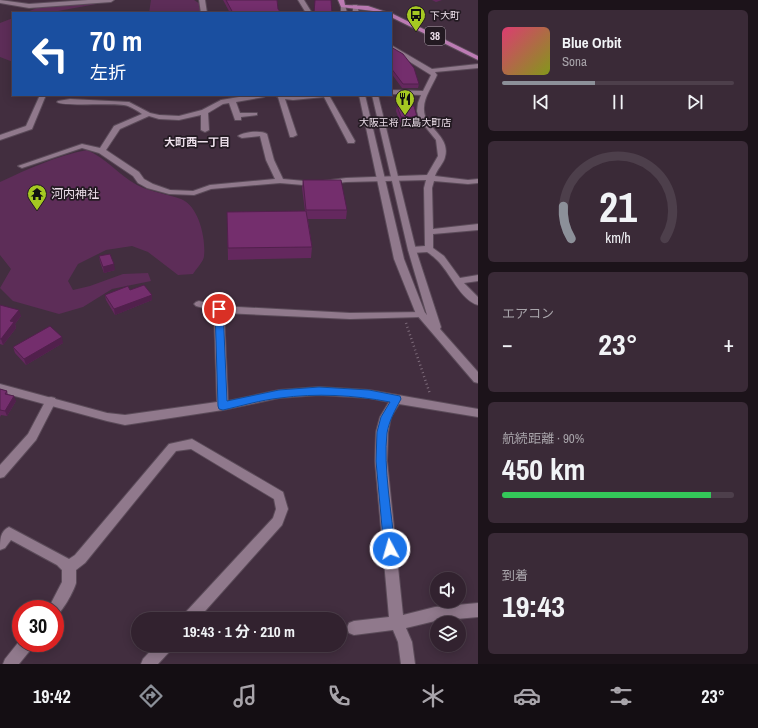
<!DOCTYPE html>
<html lang="ja">
<head>
<meta charset="utf-8">
<style>
  :root { --surface:#32222f; --page:#3a2a37; --text:#f1f3f6; --muted:#a8a4aa; --line:#4d3f4b; --accent:#8c9099 }
  body { margin:0; font-family:"Archivo Narrow","Noto Sans JP",sans-serif; background:var(--page); color:var(--text); height:100vh; display:flex; flex-direction:column; font-size:15px; white-space:nowrap }
  * { box-sizing:border-box; margin:0 }
  p { font-size:13px; color:var(--muted) }
  .icon { flex:none; width:22px; height:22px; fill:none; stroke:currentColor; stroke-width:2; stroke-linecap:round; stroke-linejoin:round }
  .map { position:relative; flex:1; overflow:hidden }
  .drawer { display:flex; flex-direction:column; gap:10px; padding:10px; background:#1c131a; width:280px }
  .drawer>* { flex:none }
  .guide { position:absolute; left:12px; top:12px; width:380px; height:84px; border-radius:0px; box-shadow:0 2px 10px #0003,0 0 0 1px var(--line); background:#1a4fa0; color:#fff; overflow:hidden }
  .fabs { position:absolute; left:430px; top:572px; display:grid; gap:8px }
  .fabs a { display:grid; place-items:center; width:36px; height:36px; border-radius:50%; background:var(--surface); box-shadow:0 2px 10px #0003,0 0 0 1px var(--line); font-size:20px }
  .speed { position:absolute; left:12px; top:600px; display:flex; gap:8px; font-size:20px; font-weight:700; text-align:center }
  .speed>* { display:grid; place-content:center; width:52px; height:52px; border-radius:50%; background:var(--surface); box-shadow:0 2px 10px #0003,0 0 0 1px var(--line); line-height:1 }
  .speed .limit { border:6px solid #d22; background:#fff; color:#111 }
  .pin { position:absolute; display:grid; place-items:center; width:34px; height:34px; color:#fff; margin:-17px; border:2px solid #fff; border-radius:50%; box-shadow:0 1px 4px #0007 }
  .me { position:absolute; width:44px; margin:-22px; rotate:354deg; stroke-linejoin:round; filter:drop-shadow(0 0 3px #0008) }
  .turn { display:flex; align-items:center; gap:14px; height:84px; padding:0 12px; font-size:18px }
  .turn .icon { width:52px; height:52px; stroke-width:2.5 }
  .turn b { display:block; font-size:28px; line-height:34px }
  .big { font-size:30px; font-weight:700; line-height:1.1 }
  .drawer .tile { flex:1; display:flex; flex-direction:column; justify-content:center; gap:6px; min-width:0; padding:0 14px; border-radius:6px; background:var(--page) }
  .drawer .dial { align-items:center; gap:0 }
  .dial svg { height:104px; overflow:visible; fill:none; stroke:var(--line); stroke-width:7; stroke-linecap:round; text-anchor:middle }
  .dial text { fill:var(--text); stroke:none }
  .song { display:flex; align-items:center; gap:12px }
  .cover { width:48px; height:48px; border-radius:6px; background:linear-gradient(135deg,hsl(340 70% 55%),hsl(70 70% 35%)) }
  .played { height:4px; border-radius:2px; background:linear-gradient(90deg,var(--accent) 40%,var(--line) 40%) }
  .keys { display:flex; justify-content:space-around; direction:ltr }
  .heat { display:flex; justify-content:space-between; align-items:center; font-size:22px; direction:ltr }
  .charge { height:6px; border-radius:3px; background:linear-gradient(90deg,#34c759 90%,var(--line) 0) }
  .trip { position:absolute; left:131px; top:612px; width:216px; height:40px; border-radius:20px; background:var(--surface); box-shadow:0 2px 10px #0003,0 0 0 1px var(--line); font-weight:700; line-height:40px; text-align:center }
  .dock { display:flex; height:64px; justify-content:space-around; align-items:center; background:#140e13; color:var(--muted) }
  .dock .icon { width:28px; height:28px }
  .dock .current { color:var(--accent) }
  .dock b { font-size:18px; color:var(--text) }
  main { display:flex; flex:1; min-height:0 }
  .map>svg:first-child { display:block }
</style>
</head>
<body>
<main>
<div class="map">
<svg width="478" height="664" viewBox="0 0 478 664">
  <rect width="100%" height="100%" fill="#422e3f"/>
  <!-- green -->
  <path fill="#5d2d58" d="M 151,0 L 194,0 L 200,4 L 203,13 L 149,13 Z
    M 91,2 L 96,4 L 53,12 L 25,13 L 39,7 Z
    M 13,18 L 13,62 L 0,57 L 0,23 Z
    M 87,150 C 106,158 119,175 137,185 C 151,192 167,194 181,199 C 199,206 206,239 204,256 C 204,261 196,269 193,274 L 178,275 L 148,252 L 132,246 L 106,250 L 78,264 L 68,281 L 73,290 L 90,286 L 123,274 L 148,273 L 151,281 L 112,289 L 83,307 L 59,314 L 13,301 L 0,288 L 11,269 L 0,255 L 0,182 C 28,169 56,156 87,150 Z"/>
  <g fill="none" stroke-linecap="round" stroke-linejoin="round">
    <defs>
      <path id="minor" d="M 0,0 L 29,4 L 88,0 L 114,0 L 111,2 L 29,8 L 0,3 Z
        M 199,0 L 205,0 L 207,13 L 201,13 Z
        M 298,0 L 304,0 L 312,13 L 306,13 Z
        M 391,45 L 432,69 L 478,64 L 478,68 L 435,72 L 437,75 C 433,85 423,98 424,110 C 424,127 451,136 445,157 C 444,163 437,169 435,176 L 468,180 L 478,179 L 478,183 L 468,184 L 434,181 L 432,188 L 433,229 L 478,224 L 478,230 L 433,234 L 433,248 L 444,256 L 460,278 L 478,275 L 478,281 L 464,283 L 478,297 L 478,305 C 461,301 449,271 437,260 C 434,257 430,254 427,252 L 412,253 L 408,250 L 412,247 L 425,246 L 424,188 L 426,180 L 346,182 L 315,186 L 280,183 L 211,189 L 194,195 L 169,194 L 147,188 L 138,183 L 133,176 L 99,153 L 82,148 L 22,168 L 18,166 L 82,144 L 100,148 L 114,126 L 142,114 C 138,111 133,108 128,106 C 116,102 63,107 57,102 L 58,101 L 70,99 L 129,102 L 150,113 L 159,115 L 179,116 L 202,110 L 221,100 L 251,95 L 267,95 L 264,97 L 236,102 L 240,113 L 257,113 L 257,115 L 241,117 L 241,120 L 235,120 L 229,103 L 223,104 L 208,113 L 209,130 L 205,132 L 201,130 L 201,115 L 179,120 L 159,119 L 149,116 L 120,129 L 106,150 L 139,172 L 144,179 L 153,184 L 170,190 L 193,191 L 210,185 L 275,179 L 266,160 L 260,136 L 242,138 L 238,136 C 244,132 261,130 267,134 L 274,160 L 283,179 L 315,182 L 346,178 L 427,175 L 438,156 L 436,140 L 419,119 L 417,111 L 418,103 L 421,95 L 391,94 L 391,90 L 423,91 L 431,75 L 391,50 Z
        M 40,95 L 46,95 L 32,129 L 0,140 L 0,135 L 26,126 Z
        M 274,95 L 332,95 L 330,97 L 355,141 L 354,143 L 348,143 L 324,97 L 293,100 L 285,99 L 297,135 L 293,137 L 290,137 L 278,97 Z
        M 199,301 L 219,306 L 350,313 L 424,312 L 426,314 L 424,316 L 421,317 L 350,319 L 224,313 L 228,401 L 279,390 L 319,387 L 369,390 L 478,409 L 478,417 L 399,404 L 391,417 L 388,432 L 387,461 L 403,615 L 435,607 L 478,603 L 478,617 L 435,621 L 406,628 L 412,642 L 415,664 L 401,664 L 398,642 L 393,630 L 354,635 L 349,633 L 347,628 L 349,623 L 354,621 L 389,617 L 375,461 L 376,432 L 380,417 L 389,402 L 369,398 L 319,395 L 279,398 L 223,410 L 125,425 L 107,421 L 0,392 L 0,384 L 107,413 L 125,415 L 217,402 L 214,311 L 196,306 L 194,304 L 196,302 Z
        M 192,439 L 283,492 L 288,509 L 282,525 L 198,619 L 182,619 L 184,614 L 273,518 L 276,509 L 274,499 L 191,449 L 176,451 L 85,563 L 76,570 C 76,574 76,579 76,583 C 74,591 62,613 55,616 L 55,609 L 48,609 L 62,582 L 62,570 L 57,565 L 11,540 L 5,548 L 0,550 C 0,540 0,531 9,527 L 69,559 L 75,555 L 169,444 Z
        M 21,639 L 21,643 L 34,643 L 32,648 L 19,664 L 3,664 L 5,659 Z
        M 156,645 L 173,645 L 171,650 L 158,664 L 141,664 L 143,659 Z"/>
      <path id="tertiary" d="M 341,5 L 345,5 L 347,13 L 341,13 Z
        M 353,5 L 357,5 L 359,13 L 353,13 Z
        M 359,95 L 365,95 L 404,259 L 425,313 L 427,315 L 408,250 L 372,95 L 378,95 L 416,250 L 441,327 L 440,329 L 478,372 L 478,383 L 474,382 L 416,314 L 394,259 Z
        M 51,397 L 55,398 L 56,401 L 36,440 L 4,477 L 0,478 L 0,465 L 28,434 L 47,398 Z"/>
      <path id="primary" d="M 338,0 L 344,0 L 345,5 L 368,6 L 389,13 L 341,7 Z
        M 391,13 L 478,56 L 478,60 L 391,17 Z"/>
    </defs>
    <!-- minor casing -->
    <use href="#minor" stroke="#5b4b59" stroke-width="2"/>
    <!-- tertiary casing -->
    <use href="#tertiary" stroke="#5b4b59" stroke-width="2"/>
    <!-- primary casing -->
    <use href="#primary" stroke="#5b4b59" stroke-width="2"/>
    <!-- path -->
    <path stroke="#7d6b7a" stroke-width="2.5" stroke-dasharray="1 3" stroke-linecap="butt" d="M 406,323 L 430,394"/>
    <!-- minor -->
    <use href="#minor" fill="#90798c" fill-rule="evenodd"/>
    <!-- tertiary -->
    <use href="#tertiary" fill="#90798c" fill-rule="evenodd"/>
    <!-- primary -->
    <use href="#primary" fill="#bc7bb4" fill-rule="evenodd"/>
  </g>
  <!-- wall -->
  <path fill="#64285e" d="M 223,0 L 277,0 L 278,9 L 281,13 L 230,13 Z
    M 432,0 L 442,0 L 436,2 Z
    M 391,47 L 419,84 L 418,88 L 402,88 L 391,73 Z
    M 397,106 L 417,117 L 416,122 L 400,122 L 396,111 Z
    M 303,180 L 347,210 L 346,219 L 308,219 L 312,247 L 311,258 L 228,260 L 227,212 L 305,211 L 302,188 Z
    M 99,256 L 115,270 L 104,273 L 100,262 Z
    M 130,290 L 152,300 L 115,315 L 106,300 L 105,295 Z
    M 0,305 L 21,316 L 15,324 L 16,328 L 3,345 L 0,344 Z
    M 63,343 L 26,365 L 15,353 L 13,347 Z
    M 0,389 L 7,391 L 8,395 L 16,401 L 7,416 L 1,415 L 0,417 Z"/>
  <!-- shaded-wall -->
  <path fill="#51204c" d="M 114,264 L 115,270 L 104,273 L 103,267 Z
    M 152,295 L 152,300 L 115,315 L 114,309 Z
    M 19,310 L 21,316 L 15,324 L 16,328 L 3,345 L 1,339 L 10,321 Z
    M 62,337 L 63,343 L 26,365 L 24,359 Z
    M 14,396 L 16,401 L 7,416 L 5,411 Z"/>
  <!-- building -->
  <path fill="#742e6d" stroke="#51204c" d="M 226,0 L 277,0 L 278,9 L 281,13 L 233,13 Z
    M 315,0 L 331,0 L 332,13 L 314,13 Z
    M 391,47 L 403,54 L 414,68 L 419,84 L 403,84 L 391,68 Z
    M 397,106 L 414,106 L 417,117 L 401,117 Z
    M 303,180 L 341,180 L 347,210 L 306,210 Z
    M 306,211 L 312,247 L 228,248 L 227,212 Z
    M 110,254 L 114,264 L 103,267 L 99,256 Z
    M 144,285 L 152,295 L 114,309 L 105,295 L 128,286 L 130,290 Z
    M 0,305 L 19,310 L 10,321 L 14,322 L 1,339 L 0,339 Z
    M 50,326 L 62,337 L 24,359 L 13,347 Z
    M 0,389 L 7,391 L 5,394 L 14,396 L 5,411 L 0,410 Z"/>
  <!-- route -->
  <path fill="#1a73e8" stroke="#114b97" d="M 219,306 L 223,309 L 227,401 L 279,390 L 319,387 L 369,390 L 400,396 L 401,399 C 395,410 389,421 387,433 C 383,467 392,515 395,549 L 394,553 L 390,555 L 385,553 L 384,549 L 376,461 L 377,432 L 381,417 L 390,402 C 354,395 316,393 280,398 C 261,400 241,406 223,410 L 219,409 L 218,406 L 215,309 Z"/>
  <!-- icons -->
  <defs>
    <symbol id="bus-pin" viewBox="-11 -11 22 30"><path d="M0 17L-7.5 6A9.5 9.5 0 1 1 7.5 6Z" fill="#a5c822" stroke="#231a22"/><path d="M-5-6H5V4H4V6H2V4H-2V6H-4V4H-5ZM-3.5-4V0h7V-4ZM-3.5 1.2v1.5H-2V1.2ZM2 1.2v1.5H3.5V1.2Z" fill="#111"/></symbol>
    <symbol id="restaurant-pin" viewBox="-11 -11 22 30"><path d="M0 17L-7.5 6A9.5 9.5 0 1 1 7.5 6Z" fill="#a5c822" stroke="#231a22"/><path d="M-5-6h1v4h1v-4h1v4h1v-4h1v5L-1.5 .5V6h-2V.5L-5-1ZM5-6V6H3V1.5H1.5Q1.5-4 5-6Z" fill="#111"/></symbol>
    <symbol id="temple-pin" viewBox="-11 -11 22 30"><path d="M0 17L-7.5 6A9.5 9.5 0 1 1 7.5 6Z" fill="#a5c822" stroke="#231a22"/><path d="M0-6L5-2H3V0L6.5 2.5H4V6H1.5V3h-3V6H-4V2.5H-6.5L-3 0V-2H-5Z" fill="#111"/></symbol>
  </defs>
  <g fill-rule="evenodd">
    <use href="#bus-pin" x="405" y="4" width="22" height="30"/>
    <use href="#restaurant-pin" x="394" y="88" width="22" height="30"/>
    <use href="#temple-pin" x="26" y="183" width="22" height="30"/>
  </g>
  <g text-anchor="middle" dominant-baseline="central" stroke-width="3.5" stroke-linejoin="round" paint-order="stroke">
    <!-- far-poi labels -->
    <g font-size="10" fill="#ede0eb" stroke="#231a22" text-anchor="start">
      <text x="430" y="15">下大町</text>
      <text x="405" y="122" text-anchor="middle">大阪王将 広島大町店</text>
    </g>
    <!-- shield labels -->
    <rect fill="#231a22" stroke="#b0a5af" stroke-width="1" x="425" y="27" width="20" height="18" rx="3"/>
    <g font-size="11" font-weight="bold" fill="#ede0eb">
      <text x="435" y="36">38</text>
    </g>
    <!-- far-neighbourhood labels -->
    <g font-size="11" font-weight="bold" fill="#ede0eb" stroke="#231a22">
      <text x="197" y="142">大町西一丁目</text>
    </g>
    <!-- poi labels -->
    <g font-size="12" fill="#ede0eb" stroke="#231a22" text-anchor="start">
      <text x="51" y="194">河内神社</text>
    </g>
  </g>
</svg>
<div class="fabs">
<a><svg class="icon" aria-label="sound" viewBox="0 0 24 24"><path d="M4 9h4l5-4v14l-5-4H4zM17 9q2 3 0 6"/></svg></a>
<a><svg class="icon" aria-label="layers" viewBox="0 0 24 24"><path d="M12 4l9 5-9 5-9-5zM3 14l9 5 9-5"/></svg></a>
</div>
<div class="speed"><div class="limit">30</div></div>
<div class="pin" style="left:219px;top:309px;background:#d93025"><svg class="icon" aria-label="arrive" viewBox="0 0 24 24"><path d="M6 21V4h12l-3 4 3 4H6"/></svg></div>
<svg class="me" style="left:390px;top:549px" viewBox="-20 -20 40 40"><circle r="17" fill="#1a73e8" stroke="#fff" stroke-width="3"/><path d="M0-11L8 9 0 5-8 9z" fill="#fff"/></svg>
<div class="trip">19:43 · 1 分 · 210 m</div>
<div class="guide">
<div class="turn"><svg class="icon" aria-label="left" viewBox="0 0 24 24"><path d="M17 20v-9H6M10 6l-5 5 5 5"/></svg><div><b>70 m</b>左折</div></div>
</div>
</div>
<section class="drawer">
<div class="tile">
<div class="song"><i class="cover"></i><div><b>Blue Orbit</b><p>Sona</p></div></div>
<div class="played"></div>
<div class="keys"><svg class="icon" aria-label="previous" viewBox="0 0 24 24"><path d="M18 5L8 12l10 7zM5 5v14"/></svg><svg class="icon" aria-label="pause" viewBox="0 0 24 24"><path d="M8 5v14M16 5v14"/></svg><svg class="icon" aria-label="next" viewBox="0 0 24 24"><path d="M6 5l10 7-10 7zM19 5v14"/></svg></div>
</div>
<div class="tile dial"><svg viewBox="0 0 100 80">
<path d="M14 69A42 42 0 1 1 86 69"/>
<path d="M14 69A42 42 0 0 1 8 44" stroke="#8c9099"/>
<text x="50" y="56" font-size="32" font-weight="700">21</text>
<text x="50" y="72" font-size="11">km/h</text>
</svg></div>
<div class="tile"><p>エアコン</p>
<div class="heat"><a>−</a><b class="big">23°</b><a>+</a></div>
</div>
<div class="tile"><p>航続距離 · 90%</p><b class="big">450 km</b><div class="charge"></div></div>
<div class="tile"><p>到着</p><b class="big">19:43</b></div>
</section>
</main>
<nav class="dock">
<b>19:42</b>
<svg class="icon current" aria-label="directions" viewBox="0 0 24 24"><path d="M12 3l9 9-9 9-9-9zM9 14v-3h6M13 9l2 2-2 2"/></svg>
<svg class="icon" aria-label="music" viewBox="0 0 24 24"><path d="M9 18V5l10-2v13"/><circle cx="6" cy="18" r="3"/><circle cx="16" cy="16" r="3"/></svg>
<svg class="icon" aria-label="phone" viewBox="0 0 24 24"><path d="M5 4h4l2 5-3 2q2 4 5 5l2-3 5 2v4C11 20 4 13 5 4z"/></svg>
<svg class="icon" aria-label="climate" viewBox="0 0 24 24"><path d="M12 3v18M4 7l16 10M4 17L20 7"/></svg>
<svg class="icon" aria-label="car" viewBox="0 0 24 24"><path d="M5 17H2v-5l4-1 3-4h7l3 4 3 1v5h-3M9 17h6M6 11h13"/><circle cx="7" cy="17" r="2"/><circle cx="17" cy="17" r="2"/></svg>
<svg class="icon" aria-label="filters" viewBox="0 0 24 24"><path d="M4 7h16M4 17h16"/><circle cx="9" cy="7" r="2"/><circle cx="15" cy="17" r="2"/></svg>
<b>23°</b>
</nav>
</body>
</html>
